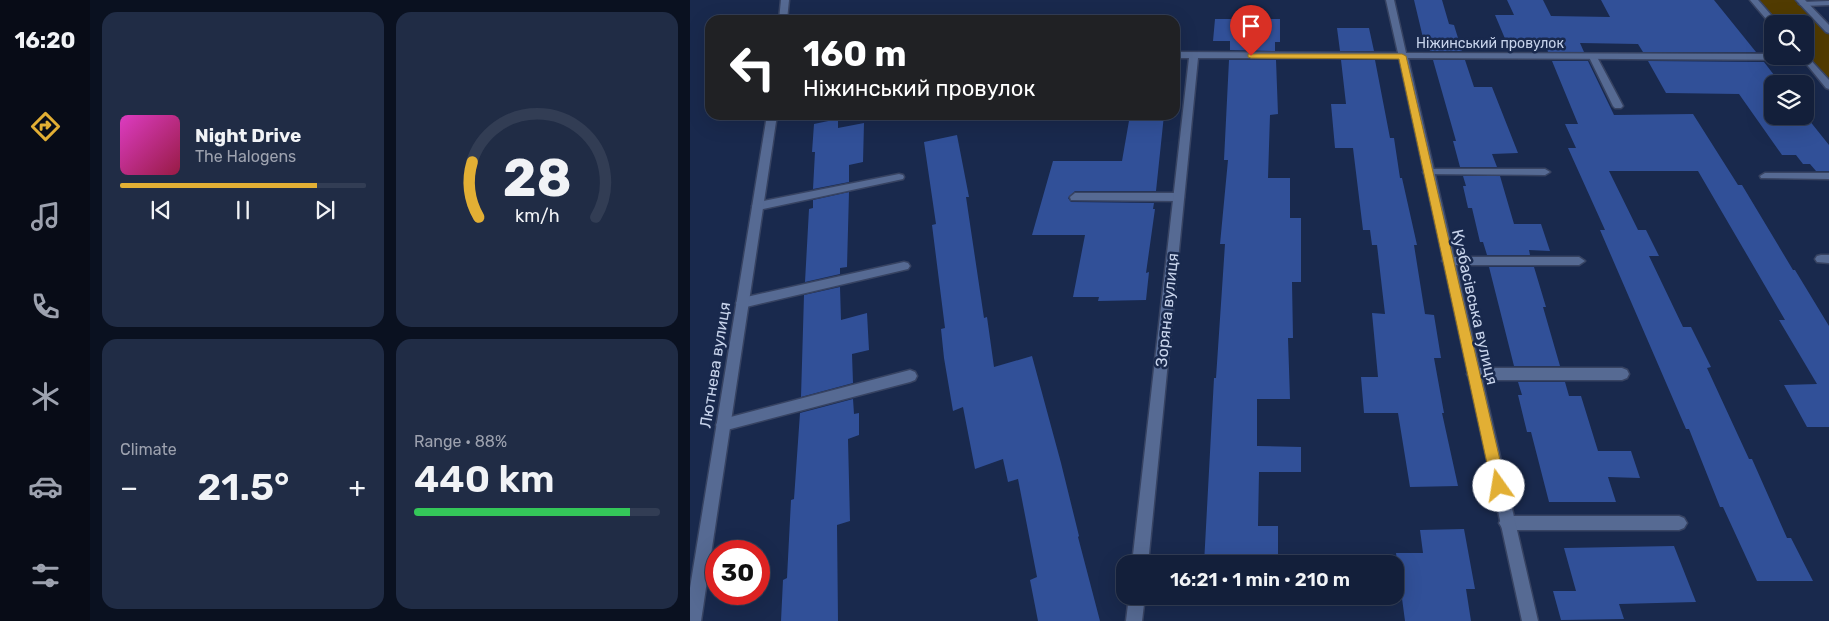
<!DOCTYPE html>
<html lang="en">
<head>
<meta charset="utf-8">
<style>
  :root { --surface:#131f3a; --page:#202c45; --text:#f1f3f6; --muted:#9da2af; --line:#323d54; --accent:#e2af34 }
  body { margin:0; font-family:Rubik,sans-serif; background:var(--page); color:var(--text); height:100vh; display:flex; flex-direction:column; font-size:19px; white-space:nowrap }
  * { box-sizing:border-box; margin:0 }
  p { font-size:16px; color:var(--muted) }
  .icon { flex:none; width:28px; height:28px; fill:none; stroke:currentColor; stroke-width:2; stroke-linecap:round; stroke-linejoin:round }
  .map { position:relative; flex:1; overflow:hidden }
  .panel { display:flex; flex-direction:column; gap:12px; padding:12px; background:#0a1120; width:600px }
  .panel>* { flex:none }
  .guide { position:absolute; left:15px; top:15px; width:475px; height:105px; border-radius:15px; box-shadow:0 5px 20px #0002,0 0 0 1px var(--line); background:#202124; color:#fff; overflow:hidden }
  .fabs { position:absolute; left:1074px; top:15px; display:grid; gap:10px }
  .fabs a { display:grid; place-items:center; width:50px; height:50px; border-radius:10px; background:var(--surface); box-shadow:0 5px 20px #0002,0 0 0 1px var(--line); font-size:25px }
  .speed { position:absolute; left:15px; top:540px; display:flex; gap:10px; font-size:25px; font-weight:700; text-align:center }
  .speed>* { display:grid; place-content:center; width:65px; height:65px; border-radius:50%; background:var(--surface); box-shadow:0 5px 20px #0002,0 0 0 1px var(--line); line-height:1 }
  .speed .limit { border:8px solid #d22; background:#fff; color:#111 }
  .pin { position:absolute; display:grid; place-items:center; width:42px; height:42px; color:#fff; margin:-51px -21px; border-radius:50% 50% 50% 0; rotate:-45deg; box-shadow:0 0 5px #0007 }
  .pin .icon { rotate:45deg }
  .me { position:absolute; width:55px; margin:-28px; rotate:347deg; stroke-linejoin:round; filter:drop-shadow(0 0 4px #0008) }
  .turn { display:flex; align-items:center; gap:18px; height:105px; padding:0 15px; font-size:22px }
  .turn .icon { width:65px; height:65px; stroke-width:2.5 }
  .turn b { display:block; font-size:35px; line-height:42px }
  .big { font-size:38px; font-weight:600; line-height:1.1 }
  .panel .widget { flex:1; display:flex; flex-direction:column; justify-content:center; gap:8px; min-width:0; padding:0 18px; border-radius:15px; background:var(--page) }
  .panel .dial { align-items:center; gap:0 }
  .dial svg { height:130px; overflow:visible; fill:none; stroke:var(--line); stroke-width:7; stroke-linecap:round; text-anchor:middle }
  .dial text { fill:var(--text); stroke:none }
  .song { display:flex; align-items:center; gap:15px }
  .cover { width:60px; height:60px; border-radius:8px; background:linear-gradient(135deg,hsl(310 70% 55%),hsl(340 70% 35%)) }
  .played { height:5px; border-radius:2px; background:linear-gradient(90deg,var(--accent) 80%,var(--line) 80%) }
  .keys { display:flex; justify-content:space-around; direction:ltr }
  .heat { display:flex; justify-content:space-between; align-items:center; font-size:28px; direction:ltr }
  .charge { height:8px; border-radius:4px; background:linear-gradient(90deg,#34c759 88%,var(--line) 0) }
  .panel .tiles { flex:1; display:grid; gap:12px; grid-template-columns:repeat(2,1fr) }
  .trip { position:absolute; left:426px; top:555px; width:288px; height:50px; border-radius:15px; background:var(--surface); box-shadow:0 5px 20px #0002,0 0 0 1px var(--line); font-weight:600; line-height:50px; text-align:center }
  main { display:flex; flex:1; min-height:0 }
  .menu { display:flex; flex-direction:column; width:90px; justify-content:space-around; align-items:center; background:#080c17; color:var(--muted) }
  .menu .icon { width:35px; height:35px }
  .menu .on { color:var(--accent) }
  .menu b { font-size:22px; color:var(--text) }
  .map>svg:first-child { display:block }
</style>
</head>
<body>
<main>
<nav class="menu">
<b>16:20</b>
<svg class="icon on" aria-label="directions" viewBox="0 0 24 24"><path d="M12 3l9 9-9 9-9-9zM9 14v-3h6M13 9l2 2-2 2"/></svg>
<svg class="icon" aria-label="music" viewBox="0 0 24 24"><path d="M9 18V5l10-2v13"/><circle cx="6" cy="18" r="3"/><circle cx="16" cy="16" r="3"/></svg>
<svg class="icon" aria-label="phone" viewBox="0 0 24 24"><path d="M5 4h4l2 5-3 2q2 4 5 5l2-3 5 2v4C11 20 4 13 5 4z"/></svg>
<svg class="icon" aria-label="climate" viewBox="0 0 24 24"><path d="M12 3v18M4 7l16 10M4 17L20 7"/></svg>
<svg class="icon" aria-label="car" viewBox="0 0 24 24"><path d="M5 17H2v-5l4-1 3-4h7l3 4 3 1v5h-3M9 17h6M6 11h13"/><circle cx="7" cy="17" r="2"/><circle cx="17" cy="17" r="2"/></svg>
<svg class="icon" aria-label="filters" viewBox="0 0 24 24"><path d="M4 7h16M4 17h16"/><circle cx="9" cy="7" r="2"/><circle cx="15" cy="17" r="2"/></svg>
</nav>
<section class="panel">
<div class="tiles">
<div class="widget">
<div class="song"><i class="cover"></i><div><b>Night Drive</b><p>The Halogens</p></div></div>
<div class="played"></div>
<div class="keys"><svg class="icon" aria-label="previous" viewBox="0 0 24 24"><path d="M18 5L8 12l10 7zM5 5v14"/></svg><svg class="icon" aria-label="pause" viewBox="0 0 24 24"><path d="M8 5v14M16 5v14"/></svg><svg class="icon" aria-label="next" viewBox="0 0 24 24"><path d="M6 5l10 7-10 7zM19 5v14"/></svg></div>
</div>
<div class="widget dial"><svg viewBox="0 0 100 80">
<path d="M14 69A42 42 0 1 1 86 69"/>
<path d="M14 69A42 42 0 0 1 10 35" stroke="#e2af34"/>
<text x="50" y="56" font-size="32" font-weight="700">28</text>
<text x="50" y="72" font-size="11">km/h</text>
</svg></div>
<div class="widget"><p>Climate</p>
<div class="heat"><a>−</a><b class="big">21.5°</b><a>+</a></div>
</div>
<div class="widget"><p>Range · 88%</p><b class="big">440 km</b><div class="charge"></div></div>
</div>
</section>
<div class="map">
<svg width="1139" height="621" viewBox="0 0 1139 621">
  <rect width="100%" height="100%" fill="#19294d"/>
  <!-- green -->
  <path fill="#513b01" d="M 1063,0 L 1110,0 L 1139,30 L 1139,87 L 1115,56 L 1115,24 L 1083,24 Z"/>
  <!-- building -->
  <path fill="#315098" d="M 724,0 L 752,0 L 759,24 L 764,25 L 772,51 L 740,51 L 737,42 L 734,42 Z
    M 817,0 L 853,0 L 861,16 L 920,17 L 911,0 L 1024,0 L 1066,52 L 953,52 L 948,44 L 890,43 L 894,52 L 858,52 L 854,41 L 816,41 L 805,15 L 824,15 Z
    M 525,19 L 590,19 L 590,42 L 585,42 L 585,51 L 540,50 L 540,41 L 523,41 Z
    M 647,28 L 679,28 L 684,51 L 650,51 Z
    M 539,60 L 586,60 L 588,114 L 580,115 L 578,178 L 600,178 L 600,218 L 611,218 L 611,282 L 602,282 L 603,338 L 598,338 L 600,399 L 567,399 L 567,446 L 611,447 L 611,472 L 569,472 L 568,526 L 588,526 L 588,564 L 514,564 L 524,378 L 526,378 L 535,244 L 530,244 L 538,160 L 534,160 Z
    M 651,60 L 685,60 L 700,138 L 704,138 L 710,178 L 712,178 L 727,245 L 724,245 L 735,314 L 744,315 L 751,358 L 744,358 L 754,413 L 752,413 L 768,486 L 720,487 L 708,413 L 674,413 L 671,377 L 688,377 L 682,313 L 695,314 L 687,245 L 682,245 L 680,230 L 673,230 L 663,148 L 645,148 L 641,104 L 656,104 Z
    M 743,60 L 775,60 L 784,87 L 802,87 L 828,153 L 802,154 L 807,167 L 770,167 L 763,141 L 766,141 Z
    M 862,61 L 898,61 L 924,115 L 1003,114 L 1048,185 L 1052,185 L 1103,270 L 1105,270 L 1139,326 L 1139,427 L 1117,427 L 1094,385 L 1127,384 L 1089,320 L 1095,320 L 1008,171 L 919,171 L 948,230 L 956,230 L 969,256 L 959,256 L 993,327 L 1001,327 L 1021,367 L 1017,368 L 1059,459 L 1062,459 L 1097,538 L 1101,538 L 1123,581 L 1067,581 L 1033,507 L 1030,507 L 999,429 L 996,429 L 910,230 L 915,230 L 878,148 L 886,148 L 875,124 L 888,124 Z
    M 958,61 L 1074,62 L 1091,84 L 1082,84 L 1082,116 L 1115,116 L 1115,115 L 1139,145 L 1139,171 L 1126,171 L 1120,164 L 1113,164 L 1106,155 L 1092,155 L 1049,94 L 976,93 Z
    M 440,115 L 474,115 L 466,191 L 385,191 L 378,198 L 381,202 L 464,203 L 463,209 L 465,209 L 456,273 L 459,272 L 456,300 L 408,301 L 409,297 L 383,297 L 395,235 L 342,235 L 363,161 L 432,161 Z
    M 148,119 L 148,128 L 174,123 L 173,162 L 159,165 L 159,182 L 123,189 L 125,152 L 122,152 L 124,124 Z
    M 267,135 L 279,197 L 276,197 L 294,318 L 297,317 L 304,367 L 342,356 L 371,463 L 389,536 L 388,537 L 410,621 L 348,621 L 340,580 L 347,577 L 328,479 L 318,482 L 313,459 L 285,469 L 273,407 L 263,411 L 254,358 L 251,329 L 255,328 L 242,225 L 246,224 L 234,142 Z
    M 773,176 L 810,176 L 824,224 L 851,224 L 860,251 L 839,250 L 840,255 L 797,255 L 793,242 L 790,242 L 782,208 L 778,208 L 773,186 L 776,186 Z
    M 159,192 L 157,267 L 150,268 L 150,274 L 115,282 L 119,209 L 123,208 L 123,200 Z
    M 799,267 L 844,267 L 856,307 L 853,307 L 870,366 L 824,366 Z
    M 150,287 L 151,320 L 177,313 L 179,350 L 162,354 L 163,383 L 111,397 L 114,295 Z
    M 828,382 L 875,382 L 879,396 L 891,396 L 908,451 L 941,451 L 950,478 L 918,477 L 926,502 L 859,502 L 841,432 L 837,432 L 828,395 L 832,395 Z
    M 163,399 L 164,414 L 169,413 L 169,435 L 158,439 L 160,521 L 147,525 L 148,621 L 91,621 L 93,580 L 97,578 L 101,500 L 104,499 L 110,413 Z
    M 774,529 L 785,589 L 776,589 L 781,621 L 715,621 L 706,553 L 733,553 L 730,530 Z
    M 984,546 L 1006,602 L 929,604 L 934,619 L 871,620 L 863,591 L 886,591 L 874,548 Z"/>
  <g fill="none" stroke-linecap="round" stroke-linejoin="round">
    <defs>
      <path id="service" d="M 1139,1 L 1139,5 L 1113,6 L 1109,4 L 1113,2 Z
        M 903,54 L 907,57 L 933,106 L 931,108 L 925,108 L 923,106 L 899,57 Z
        M 738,169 L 855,169 L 860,172 L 855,175 L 734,174 L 733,172 Z
        M 1075,173 L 1139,173 L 1139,179 L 1071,178 L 1070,176 Z
        M 209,174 L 213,175 L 214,177 L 213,179 L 68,210 L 62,206 L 68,202 Z
        M 385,193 L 489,193 L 494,197 L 489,201 L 381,200 L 380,197 Z
        M 1131,255 L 1139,255 L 1139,263 L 1127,262 L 1125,259 L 1127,256 Z
        M 758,257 L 889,257 L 895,261 L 889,265 L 758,265 L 752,261 Z
        M 214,262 L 218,263 L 220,266 L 218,269 L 52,308 L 48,306 L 46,303 L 48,300 L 52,298 Z
        M 784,368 L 932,368 L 937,370 L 939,374 L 937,378 L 932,380 L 784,380 L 779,378 L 777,374 L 779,370 Z
        M 220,370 L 225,372 L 227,376 L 225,380 L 220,382 L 33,431 L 28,429 L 26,425 L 28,421 L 33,419 Z
        M 817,516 L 989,516 L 994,518 L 997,523 L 994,528 L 989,530 L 817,530 L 812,528 L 809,523 L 812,518 Z"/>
      <path id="minor" d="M 91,0 L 99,0 L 97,20 L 89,20 Z
        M 696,0 L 704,0 L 716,53 L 1082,54 L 1082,56 L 1115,56 L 1115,54 L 1119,57 L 1115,60 L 718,58 L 848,621 L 832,621 L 709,58 L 508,58 L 458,564 L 442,564 L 499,58 L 485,58 L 485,52 L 708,53 Z
        M 77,115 L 87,115 L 11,621 L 0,621 L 0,588 Z
        M 439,596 L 455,596 L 452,621 L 436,621 Z"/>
      <path id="secondary" d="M 1060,0 L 1068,0 L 1089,24 L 1082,24 L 1082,26 Z
        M 1106,0 L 1115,0 L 1139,25 L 1139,33 L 1136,32 Z
        M 1115,54 L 1139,80 L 1139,89 L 1136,88 L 1110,56 L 1115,56 Z"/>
    </defs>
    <!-- service casing -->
    <use href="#service" stroke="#374362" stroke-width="3"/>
    <!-- minor casing -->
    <use href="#minor" stroke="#374362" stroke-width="3"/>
    <!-- secondary casing -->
    <use href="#secondary" stroke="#374362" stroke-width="3"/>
    <!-- service -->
    <use href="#service" fill="#566a93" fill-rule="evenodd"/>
    <!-- minor -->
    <use href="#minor" fill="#566a93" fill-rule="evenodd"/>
    <!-- secondary -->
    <use href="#secondary" fill="#566a93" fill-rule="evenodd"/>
  </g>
  <!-- route -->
  <path fill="#e2af34" stroke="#937222" d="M 558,54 L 712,54 L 716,56 L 816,486 L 814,490 L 809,492 L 804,490 L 802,486 L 709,59 L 561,58 L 558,57 Z"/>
  <g text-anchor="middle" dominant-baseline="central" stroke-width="5" stroke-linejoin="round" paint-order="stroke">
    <!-- far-street labels -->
    <g font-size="14" fill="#c7d3eb" stroke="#19294d">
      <text x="800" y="43">Ніжинський провулок</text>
    </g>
    <!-- street labels -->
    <g font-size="16" fill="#c7d3eb" stroke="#19294d">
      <text transform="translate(785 307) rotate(77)">Кузбасівська вулиця</text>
      <text transform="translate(477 310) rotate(-84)">Зоряна вулиця</text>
      <text transform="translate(25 365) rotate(-81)">Лютнева вулиця</text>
    </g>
  </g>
</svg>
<div class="fabs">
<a><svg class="icon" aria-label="search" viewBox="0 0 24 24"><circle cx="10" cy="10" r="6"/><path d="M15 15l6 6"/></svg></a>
<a><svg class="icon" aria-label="layers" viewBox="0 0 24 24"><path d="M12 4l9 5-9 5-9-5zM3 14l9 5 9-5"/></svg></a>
</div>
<div class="speed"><div class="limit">30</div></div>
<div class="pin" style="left:561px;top:56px;background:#d93025"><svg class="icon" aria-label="arrive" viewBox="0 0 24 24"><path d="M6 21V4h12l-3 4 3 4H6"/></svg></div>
<svg class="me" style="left:809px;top:486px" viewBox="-20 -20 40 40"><circle r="19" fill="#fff"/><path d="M0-13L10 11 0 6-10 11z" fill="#e2af34"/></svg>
<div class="trip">16:21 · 1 min · 210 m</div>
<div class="guide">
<div class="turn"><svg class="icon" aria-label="left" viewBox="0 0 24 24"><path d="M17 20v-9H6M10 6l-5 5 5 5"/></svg><div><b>160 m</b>Ніжинський провулок</div></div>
</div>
</div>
</main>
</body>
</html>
